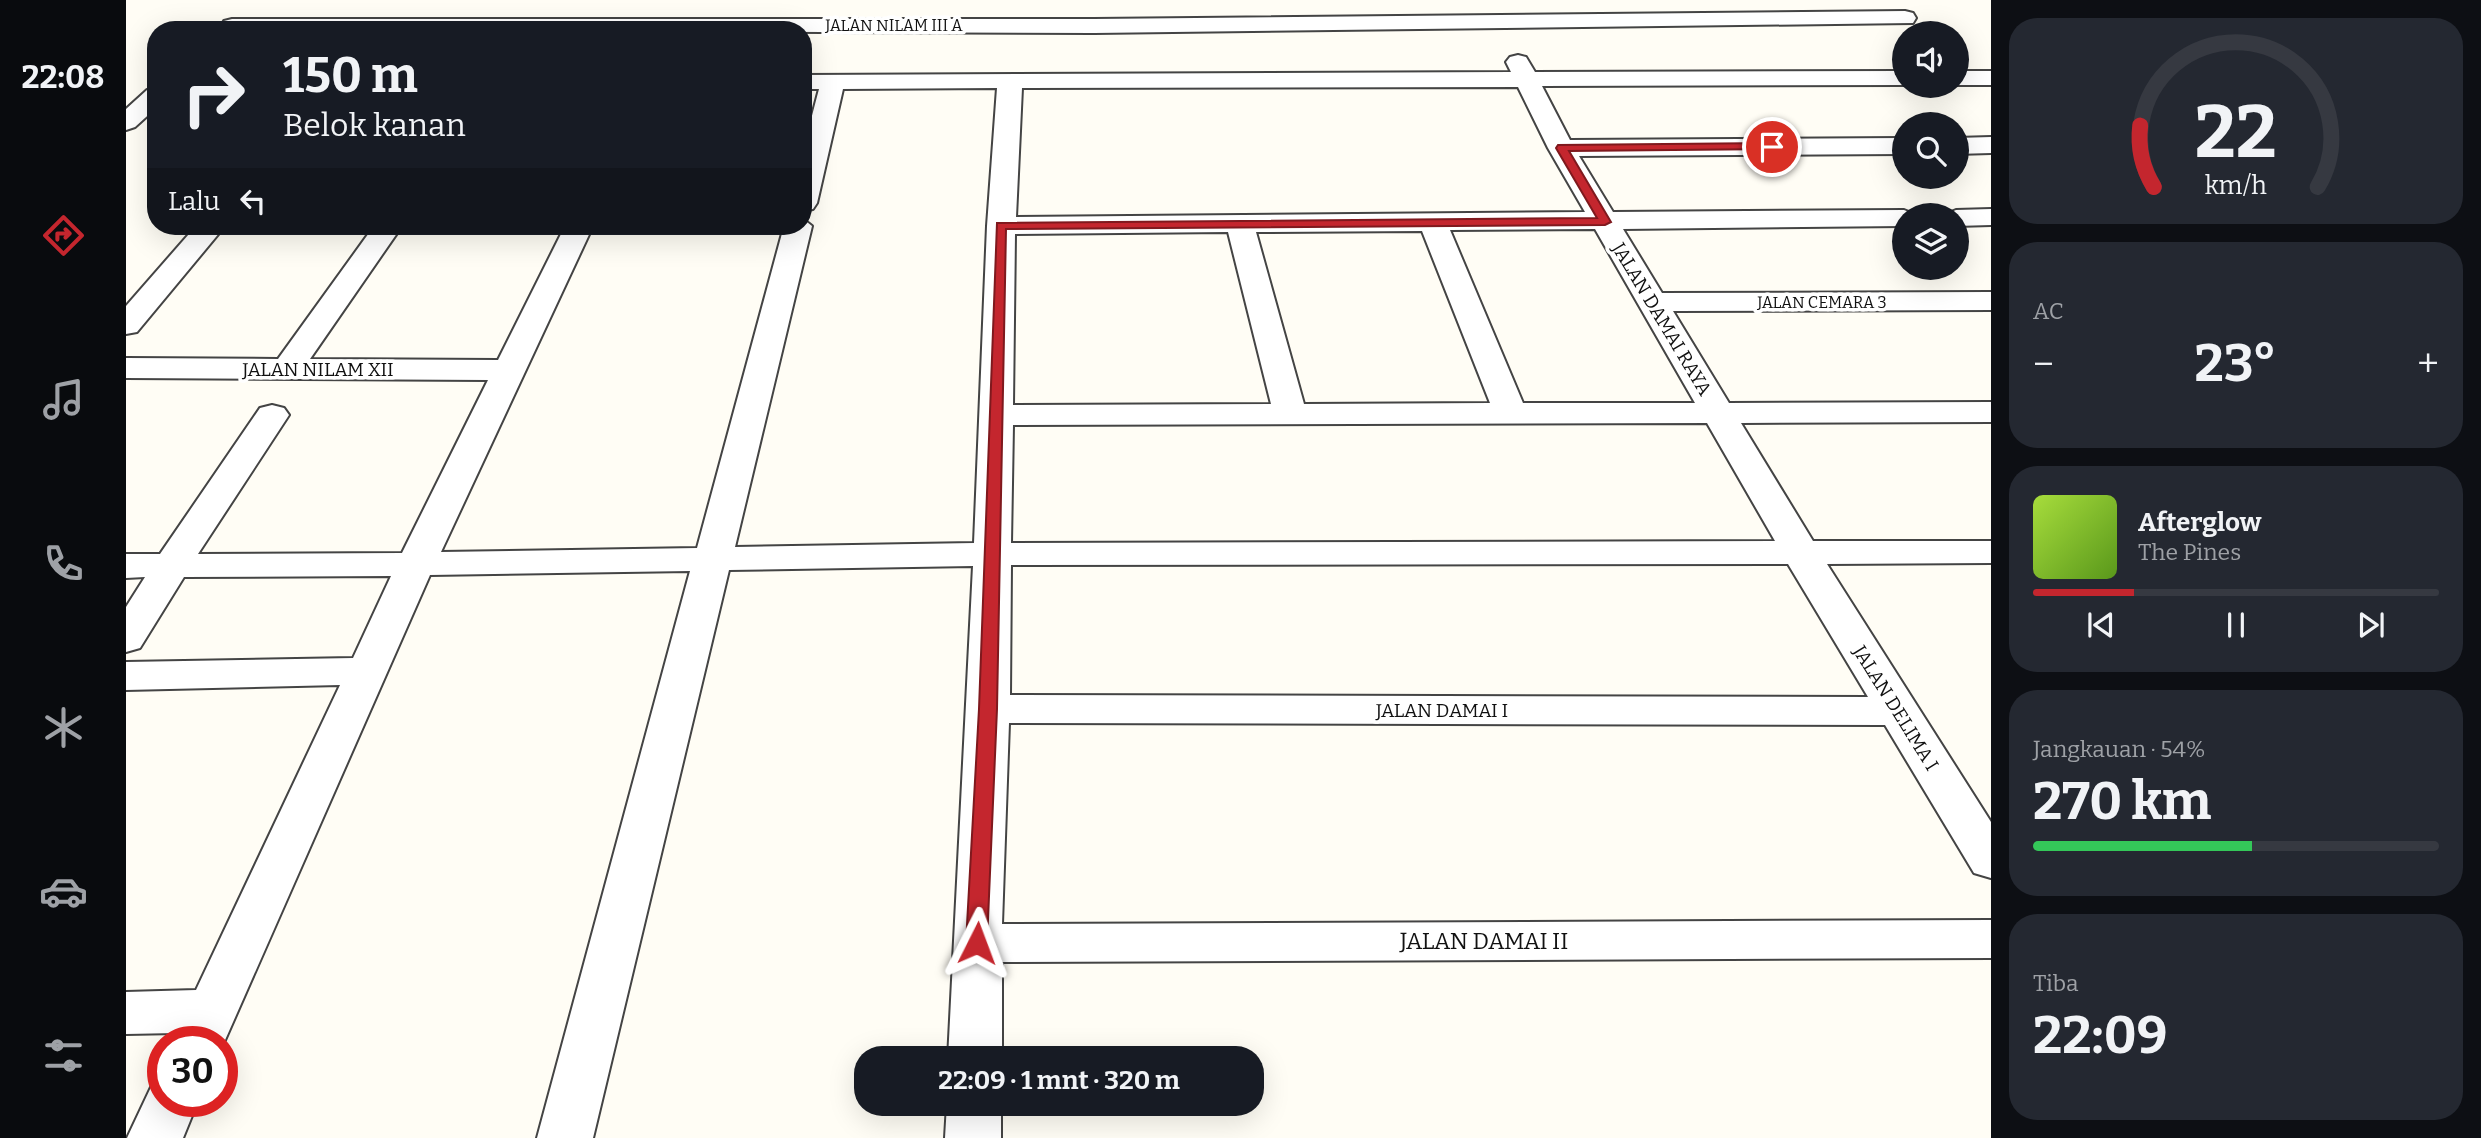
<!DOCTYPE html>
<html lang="id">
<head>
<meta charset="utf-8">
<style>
  :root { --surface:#171b24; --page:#242831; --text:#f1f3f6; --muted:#9ea1a6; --line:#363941; --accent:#c4262e }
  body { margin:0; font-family:Bitter,serif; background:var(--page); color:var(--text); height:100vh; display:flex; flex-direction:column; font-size:26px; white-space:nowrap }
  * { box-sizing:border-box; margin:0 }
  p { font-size:23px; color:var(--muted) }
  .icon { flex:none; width:38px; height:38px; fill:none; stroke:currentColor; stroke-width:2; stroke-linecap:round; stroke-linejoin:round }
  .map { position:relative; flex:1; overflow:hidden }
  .sheet { display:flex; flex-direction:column; gap:18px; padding:18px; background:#0d0f14; width:490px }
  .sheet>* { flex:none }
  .hud { position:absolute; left:21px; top:21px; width:665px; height:214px; border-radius:28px; box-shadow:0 7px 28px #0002; background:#171b24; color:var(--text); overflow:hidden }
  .fabs { position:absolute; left:1766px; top:21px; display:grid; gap:14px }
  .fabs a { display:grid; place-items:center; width:77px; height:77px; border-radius:50%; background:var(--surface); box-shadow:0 7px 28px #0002; font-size:35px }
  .speed { position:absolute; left:21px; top:1026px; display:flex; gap:14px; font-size:35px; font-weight:700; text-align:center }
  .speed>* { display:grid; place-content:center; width:91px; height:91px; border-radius:50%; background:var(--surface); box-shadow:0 7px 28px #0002; line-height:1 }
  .speed .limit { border:10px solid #d22; background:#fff; color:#111 }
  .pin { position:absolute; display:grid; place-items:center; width:60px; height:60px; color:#fff; margin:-30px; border:4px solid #fff; border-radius:50%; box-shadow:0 2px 7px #0007 }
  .me { position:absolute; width:77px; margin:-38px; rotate:3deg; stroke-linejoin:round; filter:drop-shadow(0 0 5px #0008) }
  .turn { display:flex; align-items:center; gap:24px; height:147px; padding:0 21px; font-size:32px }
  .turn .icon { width:91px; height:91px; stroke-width:2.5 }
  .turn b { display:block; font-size:49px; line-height:60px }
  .then { display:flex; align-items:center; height:66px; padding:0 21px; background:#0003; gap:14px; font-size:26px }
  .big { font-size:52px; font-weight:700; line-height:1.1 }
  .sheet .tile { flex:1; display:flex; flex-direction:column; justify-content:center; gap:10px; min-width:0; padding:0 24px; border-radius:28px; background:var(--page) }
  .sheet .dial { align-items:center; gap:0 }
  .dial svg { height:182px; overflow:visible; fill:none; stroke:var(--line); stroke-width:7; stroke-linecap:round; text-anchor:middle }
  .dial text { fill:var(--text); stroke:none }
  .song { display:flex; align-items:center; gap:21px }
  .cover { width:84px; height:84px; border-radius:10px; background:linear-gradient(135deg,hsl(80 70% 55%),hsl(90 70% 35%)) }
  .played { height:7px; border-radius:4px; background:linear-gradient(90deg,var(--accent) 25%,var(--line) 25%) }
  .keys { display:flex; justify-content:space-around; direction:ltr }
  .heat { display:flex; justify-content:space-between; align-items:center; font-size:38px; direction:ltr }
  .charge { height:10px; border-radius:5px; background:linear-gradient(90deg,#34c759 54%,var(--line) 0) }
  .trip { position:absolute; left:728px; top:1046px; width:410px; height:70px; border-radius:28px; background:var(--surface); box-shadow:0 7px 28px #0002; font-weight:700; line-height:70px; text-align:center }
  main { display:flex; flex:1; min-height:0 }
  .dock { display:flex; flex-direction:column; width:126px; justify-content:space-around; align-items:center; background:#090b0e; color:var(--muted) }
  .dock .icon { width:49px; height:49px }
  .dock .current { color:var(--accent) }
  .dock b { font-size:32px; color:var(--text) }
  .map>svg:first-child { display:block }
</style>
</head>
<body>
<main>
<nav class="dock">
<b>22:08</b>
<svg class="icon current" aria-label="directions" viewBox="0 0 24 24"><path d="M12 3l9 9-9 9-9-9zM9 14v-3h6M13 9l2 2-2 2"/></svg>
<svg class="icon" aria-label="music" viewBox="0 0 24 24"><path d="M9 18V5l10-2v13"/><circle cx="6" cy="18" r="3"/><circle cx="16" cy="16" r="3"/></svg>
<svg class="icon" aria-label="phone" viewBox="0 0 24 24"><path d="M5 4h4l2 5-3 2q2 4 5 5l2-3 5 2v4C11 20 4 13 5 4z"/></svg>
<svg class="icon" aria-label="climate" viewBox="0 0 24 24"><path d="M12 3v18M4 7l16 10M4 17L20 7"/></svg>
<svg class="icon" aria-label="car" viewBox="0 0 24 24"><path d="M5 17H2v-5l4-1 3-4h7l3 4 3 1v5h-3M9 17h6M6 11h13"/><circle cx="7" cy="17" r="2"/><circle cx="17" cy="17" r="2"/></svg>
<svg class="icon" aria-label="filters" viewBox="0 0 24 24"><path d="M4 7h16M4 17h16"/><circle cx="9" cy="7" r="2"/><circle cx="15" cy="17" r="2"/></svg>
</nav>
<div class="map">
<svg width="1865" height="1138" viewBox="0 0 1865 1138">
  <rect width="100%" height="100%" fill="#fffdf5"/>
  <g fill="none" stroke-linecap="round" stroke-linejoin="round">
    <defs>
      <path id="minor" d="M 1779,11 L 1787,13 L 1790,18 L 1787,23 L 968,33 L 97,30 L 95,26 L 98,21 L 106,19 L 968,19 Z
        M 1392,55 L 1400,57 L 1409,72 L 1778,71 L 1778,85 L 1416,86 L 1444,140 L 1778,138 L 1778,154 L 1453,156 L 1487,212 L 1778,210 L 1790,215 L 1778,215 L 1778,226 L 1497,229 L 1536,293 L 1865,292 L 1865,310 L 1547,311 L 1603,403 L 1865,402 L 1865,422 L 1615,423 L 1687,541 L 1865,541 L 1865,563 L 1701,564 L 1865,822 L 1865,878 L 1848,873 L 1759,725 L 883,723 L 876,924 L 1865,920 L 1865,958 L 876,962 L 876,1059 L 822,1059 L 847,566 L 603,570 L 467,1138 L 411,1138 L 564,571 L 304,575 L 96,1047 L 96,1041 L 47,1041 L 51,1033 L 0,1034 L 0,992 L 70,990 L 214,685 L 0,690 L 0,662 L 227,658 L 265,576 L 58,577 L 14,648 L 0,652 L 0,607 L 19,577 L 0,578 L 0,554 L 34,554 L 134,408 L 146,405 L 158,408 L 163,415 L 72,554 L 276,553 L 362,380 L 0,378 L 0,358 L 152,359 L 248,226 L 276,226 L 184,359 L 372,360 L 439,226 L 467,226 L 315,552 L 571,548 L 658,226 L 677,226 L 677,219 L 686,226 L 609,547 L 848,543 L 861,226 L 871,88 L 717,89 L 691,203 L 687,209 L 677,211 L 677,150 L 693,89 L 677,89 L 677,75 L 1385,72 L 1380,62 L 1384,57 ZM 1392,87 L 1422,148 L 1459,212 L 890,217 L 896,88 ZM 1469,229 L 1569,403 L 1397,403 L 1324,230 ZM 1296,231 L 1364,403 L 1178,404 L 1130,232 ZM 1102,232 L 1145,404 L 887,405 L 889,234 ZM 1581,423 L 1649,541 L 885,543 L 887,425 ZM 1662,564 L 1742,697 L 884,695 L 885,565 Z
        M 1830,71 L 1865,71 L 1865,85 L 1830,85 Z
        M 30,88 L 30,108 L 9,127 L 0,130 L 0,109 L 21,90 Z
        M 1865,137 L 1865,153 L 1830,154 L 1830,138 Z
        M 1865,209 L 1865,225 L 1830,226 L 1830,215 L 1818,215 L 1830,210 Z
        M 70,226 L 99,226 L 11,332 L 0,334 L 0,306 Z
        M 37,1081 L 37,1101 L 72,1101 L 57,1138 L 1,1138 L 26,1085 Z
        M 821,1104 L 875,1104 L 875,1138 L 819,1138 Z"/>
    </defs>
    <!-- minor casing -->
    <use href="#minor" stroke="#444" stroke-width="4"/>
    <!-- minor -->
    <use href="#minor" fill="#fff" fill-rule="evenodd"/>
  </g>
  <!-- route -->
  <path fill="#c4262e" stroke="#7f191e" stroke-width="2" d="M 1646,143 L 1650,144 L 1650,149 L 1443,151 L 1485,222 L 1479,225 L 880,229 L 871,709 L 861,943 L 858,949 L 851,951 L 843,949 L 840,943 L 853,709 L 871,223 L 1471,218 L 1430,148 L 1432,145 Z"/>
  <g text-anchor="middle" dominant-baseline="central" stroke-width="7" stroke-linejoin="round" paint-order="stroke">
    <!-- far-street labels -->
    <g font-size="16" fill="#111" stroke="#fff">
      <text x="768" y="25">JALAN NILAM III A</text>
      <text x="1696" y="302">JALAN CEMARA 3</text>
    </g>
    <!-- street labels -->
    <g font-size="19" fill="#111" stroke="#fff">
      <text transform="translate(1536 319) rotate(59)">JALAN DAMAI RAYA</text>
      <text x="192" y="369">JALAN NILAM XII</text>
      <text transform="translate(1770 708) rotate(58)">JALAN DELIMA I</text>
      <text x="1316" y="710">JALAN DAMAI I</text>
    </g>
    <!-- near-street labels -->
    <g font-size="23" fill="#111" stroke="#fff">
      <text x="1358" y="941">JALAN DAMAI II</text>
    </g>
  </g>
</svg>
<div class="fabs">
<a><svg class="icon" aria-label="sound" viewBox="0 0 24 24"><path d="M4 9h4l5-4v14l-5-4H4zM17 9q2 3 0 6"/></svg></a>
<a><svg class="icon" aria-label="search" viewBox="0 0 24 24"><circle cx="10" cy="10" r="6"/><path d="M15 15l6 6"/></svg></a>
<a><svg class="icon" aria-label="layers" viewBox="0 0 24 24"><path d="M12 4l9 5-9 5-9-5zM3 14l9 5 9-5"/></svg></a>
</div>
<div class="speed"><div class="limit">30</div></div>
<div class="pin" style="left:1646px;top:147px;background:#d93025"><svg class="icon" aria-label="arrive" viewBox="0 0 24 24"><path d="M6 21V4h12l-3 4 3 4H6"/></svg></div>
<svg class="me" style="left:851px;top:943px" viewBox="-20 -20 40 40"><path d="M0-17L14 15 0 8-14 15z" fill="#c4262e" stroke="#fff" stroke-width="4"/></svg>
<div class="trip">22:09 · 1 mnt · 320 m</div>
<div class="hud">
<div class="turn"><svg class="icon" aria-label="right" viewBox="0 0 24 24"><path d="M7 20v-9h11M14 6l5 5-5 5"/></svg><div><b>150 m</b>Belok kanan</div></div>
<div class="then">Lalu<svg class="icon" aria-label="left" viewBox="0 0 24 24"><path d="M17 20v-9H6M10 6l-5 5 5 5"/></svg></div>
</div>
</div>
<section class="sheet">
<div class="tile dial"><svg viewBox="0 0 100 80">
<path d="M14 69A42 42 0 1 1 86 69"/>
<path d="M14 69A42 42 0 0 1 8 42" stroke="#c4262e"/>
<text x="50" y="56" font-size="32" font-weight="700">22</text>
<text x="50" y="72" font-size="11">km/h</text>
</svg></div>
<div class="tile"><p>AC</p>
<div class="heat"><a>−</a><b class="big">23°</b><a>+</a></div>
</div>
<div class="tile">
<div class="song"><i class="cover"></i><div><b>Afterglow</b><p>The Pines</p></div></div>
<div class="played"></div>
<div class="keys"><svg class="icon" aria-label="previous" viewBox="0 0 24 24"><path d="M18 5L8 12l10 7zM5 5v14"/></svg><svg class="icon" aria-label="pause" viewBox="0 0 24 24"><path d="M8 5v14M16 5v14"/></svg><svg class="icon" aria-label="next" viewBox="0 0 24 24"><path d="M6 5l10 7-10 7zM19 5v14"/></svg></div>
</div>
<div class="tile"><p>Jangkauan · 54%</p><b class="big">270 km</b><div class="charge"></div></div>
<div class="tile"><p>Tiba</p><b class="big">22:09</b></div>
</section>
</main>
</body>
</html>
